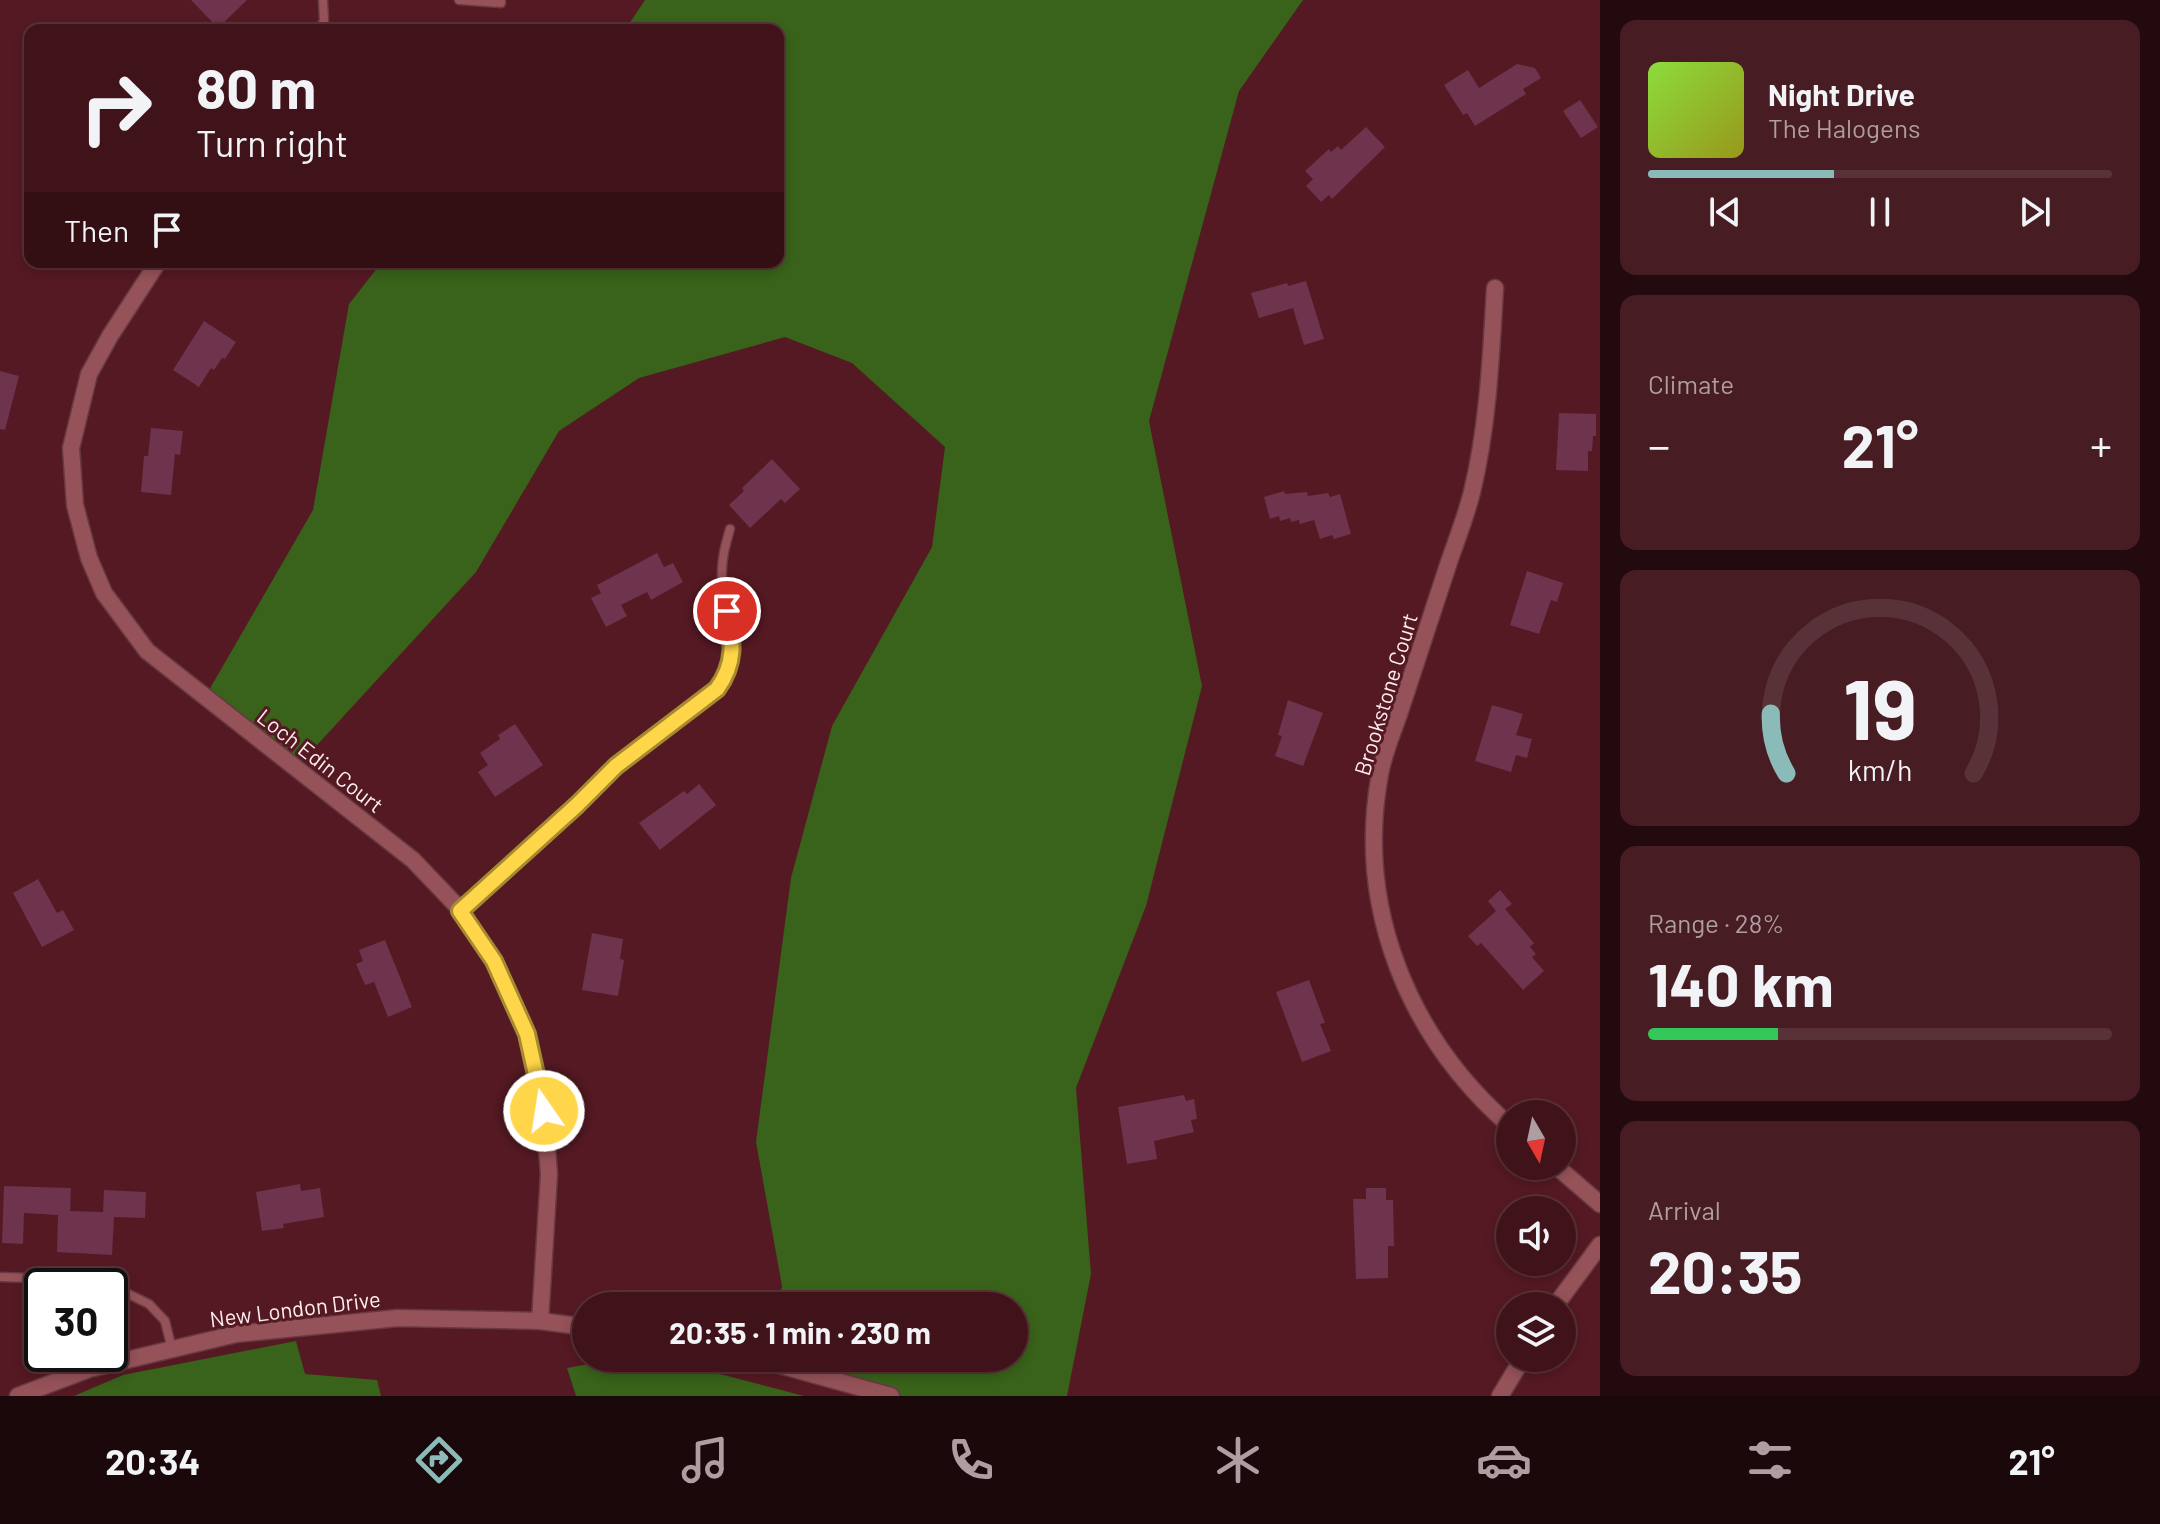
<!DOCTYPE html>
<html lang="en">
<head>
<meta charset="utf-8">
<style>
  :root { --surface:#40131a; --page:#471c23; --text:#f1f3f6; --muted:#ae9ea2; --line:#593239; --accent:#8bbbb9 }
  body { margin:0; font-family:Barlow,sans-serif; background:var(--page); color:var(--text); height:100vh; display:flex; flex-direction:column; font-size:30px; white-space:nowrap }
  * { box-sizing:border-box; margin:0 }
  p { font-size:26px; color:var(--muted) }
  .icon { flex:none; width:44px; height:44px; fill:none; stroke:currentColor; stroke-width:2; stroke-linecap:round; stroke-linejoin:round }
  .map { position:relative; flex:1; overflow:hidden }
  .panel { display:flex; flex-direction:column; gap:20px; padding:20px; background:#230a0e; width:560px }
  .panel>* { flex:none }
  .top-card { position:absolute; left:24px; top:24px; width:760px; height:244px; border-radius:16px; box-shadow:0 4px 12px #0003,0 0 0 2px var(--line); background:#40131a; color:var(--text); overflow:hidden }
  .needle { width:52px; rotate:171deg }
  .fabs { position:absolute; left:1496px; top:1100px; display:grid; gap:16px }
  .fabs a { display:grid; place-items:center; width:80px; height:80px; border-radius:50%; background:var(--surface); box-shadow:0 4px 12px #0003,0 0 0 2px var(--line); font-size:40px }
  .speed { position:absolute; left:24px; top:1268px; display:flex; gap:16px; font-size:40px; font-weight:700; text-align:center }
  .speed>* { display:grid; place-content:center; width:104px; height:104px; border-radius:50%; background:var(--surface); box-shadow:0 4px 12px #0003,0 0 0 2px var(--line); line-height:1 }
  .speed .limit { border:4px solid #111; border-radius:12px; background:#fff; color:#111 }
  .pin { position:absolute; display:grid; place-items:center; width:68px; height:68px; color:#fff; margin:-34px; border:4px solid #fff; border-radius:50%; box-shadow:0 2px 8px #0007 }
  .me { position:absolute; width:88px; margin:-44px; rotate:347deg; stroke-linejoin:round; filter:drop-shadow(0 0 6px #0008) }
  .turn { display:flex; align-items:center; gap:28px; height:168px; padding:0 40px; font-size:36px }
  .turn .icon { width:104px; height:104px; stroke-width:2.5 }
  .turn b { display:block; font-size:56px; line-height:68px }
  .then { display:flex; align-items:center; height:76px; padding:0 40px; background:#0003; gap:16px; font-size:30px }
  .big { font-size:60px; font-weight:700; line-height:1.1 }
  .panel .card { flex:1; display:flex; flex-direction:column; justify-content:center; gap:12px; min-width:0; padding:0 28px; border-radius:16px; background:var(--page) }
  .panel .dial { align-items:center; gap:0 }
  .dial svg { height:208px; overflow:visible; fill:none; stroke:var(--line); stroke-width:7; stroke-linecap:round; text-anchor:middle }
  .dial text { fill:var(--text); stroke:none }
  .song { display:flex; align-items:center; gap:24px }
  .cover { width:96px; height:96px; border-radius:12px; background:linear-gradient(135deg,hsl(90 70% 55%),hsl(60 70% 35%)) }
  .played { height:8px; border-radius:4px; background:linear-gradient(90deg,var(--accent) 40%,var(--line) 40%) }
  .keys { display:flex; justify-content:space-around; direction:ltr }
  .heat { display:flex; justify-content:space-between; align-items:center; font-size:44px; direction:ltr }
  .charge { height:12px; border-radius:6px; background:linear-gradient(90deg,#34c759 28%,var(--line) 0) }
  .trip { position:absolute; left:572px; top:1292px; width:456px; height:80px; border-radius:40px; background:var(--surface); box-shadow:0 4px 12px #0003,0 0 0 2px var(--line); font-weight:700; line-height:80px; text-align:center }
  .dock { display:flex; height:128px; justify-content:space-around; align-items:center; background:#1a080a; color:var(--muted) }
  .dock .icon { width:56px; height:56px }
  .dock .selected { color:var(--accent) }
  .dock b { font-size:36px; color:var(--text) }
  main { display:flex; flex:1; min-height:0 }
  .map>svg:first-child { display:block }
</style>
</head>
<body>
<main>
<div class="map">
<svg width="1600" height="1396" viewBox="0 0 1600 1396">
  <rect width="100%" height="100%" fill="#551923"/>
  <!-- green -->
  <path fill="#39621a" d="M 645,0 L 1303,0 L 1239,91 L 1149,421 L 1202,686 L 1146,906 L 1076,1088 L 1091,1274 L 1067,1396 L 891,1396 L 762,1358 L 1014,1358 L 1014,1306 L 777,1306 L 782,1286 L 756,1142 L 791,878 L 832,726 L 932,547 L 945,447 L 852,363 L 785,337 L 639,378 L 559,431 L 476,572 L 296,768 L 205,697 L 313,510 L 349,304 L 382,262 L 778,262 L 778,30 L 625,30 Z
    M 296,1341 L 305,1374 L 377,1380 L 381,1396 L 74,1396 L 123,1375 Z
    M 623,1358 L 724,1375 L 804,1396 L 576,1396 L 567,1368 Z"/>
  <!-- building -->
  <path fill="#6e334d" d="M 191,0 L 247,0 L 218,28 Z
    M 1517,64 L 1535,68 L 1541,78 L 1523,89 L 1526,94 L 1475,126 L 1467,113 L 1463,115 L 1444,85 L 1468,70 L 1479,88 Z
    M 1580,100 L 1598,127 L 1581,138 L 1563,111 Z
    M 1366,127 L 1385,147 L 1332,199 L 1329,195 L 1321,202 L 1306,186 L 1313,179 L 1305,171 L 1329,149 L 1331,152 L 1338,146 L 1341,150 Z
    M 1306,281 L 1324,339 L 1304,345 L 1293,308 L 1259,318 L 1251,293 L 1287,283 L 1288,286 Z
    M 204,321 L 236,342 L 225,359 L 222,358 L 214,370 L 211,368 L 199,387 L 173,370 Z
    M 0,371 L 19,376 L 5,430 L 0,429 Z
    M 1559,413 L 1596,414 L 1596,436 L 1593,436 L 1592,451 L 1588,451 L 1588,471 L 1556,470 Z
    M 151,428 L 183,431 L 180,455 L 175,454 L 171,495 L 141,492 L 144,456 L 148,456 Z
    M 772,459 L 800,489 L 785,503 L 781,499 L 750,528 L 729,505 L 744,491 L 742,488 Z
    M 1284,491 L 1285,494 L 1307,492 L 1308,496 L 1328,493 L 1330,497 L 1340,494 L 1351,534 L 1334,539 L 1332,535 L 1320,539 L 1314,520 L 1300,524 L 1299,520 L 1291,522 L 1290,518 L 1280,521 L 1279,516 L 1270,519 L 1264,497 Z
    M 657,553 L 664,567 L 673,563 L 683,582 L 651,600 L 647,592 L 621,605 L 627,616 L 606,627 L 591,598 L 601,593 L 597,585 Z
    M 1527,571 L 1563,583 L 1557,602 L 1551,600 L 1539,634 L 1510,625 Z
    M 1288,700 L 1323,713 L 1303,766 L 1275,756 L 1282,736 L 1278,735 Z
    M 1492,705 L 1523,714 L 1516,735 L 1532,739 L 1527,758 L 1516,755 L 1511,772 L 1475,761 Z
    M 515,724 L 543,765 L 495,797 L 478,772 L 488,765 L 480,753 L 500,739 L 498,735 Z
    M 699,784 L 716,805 L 660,850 L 639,823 L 684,791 L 687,794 Z
    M 38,879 L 57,913 L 63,910 L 74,930 L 42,947 L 13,893 Z
    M 1500,890 L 1512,904 L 1505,909 L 1534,943 L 1530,947 L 1536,954 L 1532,957 L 1544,971 L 1523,990 L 1481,943 L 1477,946 L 1468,936 L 1496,911 L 1488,901 Z
    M 592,933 L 623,939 L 620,959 L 624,960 L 618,996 L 582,990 Z
    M 385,940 L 412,1007 L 388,1017 L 374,982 L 365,985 L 356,964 L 363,961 L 359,950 Z
    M 1309,980 L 1325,1023 L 1320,1024 L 1331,1051 L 1302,1062 L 1276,992 Z
    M 1184,1095 L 1186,1101 L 1194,1099 L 1197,1119 L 1191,1120 L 1194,1132 L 1154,1141 L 1157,1159 L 1127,1164 L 1118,1107 Z
    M 300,1184 L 301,1191 L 320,1188 L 324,1217 L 283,1224 L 284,1228 L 262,1231 L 256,1192 Z
    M 4,1186 L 71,1188 L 70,1211 L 103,1212 L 104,1190 L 146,1192 L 145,1218 L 114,1217 L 112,1255 L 57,1252 L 58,1215 L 24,1213 L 23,1244 L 2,1243 Z
    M 1366,1188 L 1386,1188 L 1386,1200 L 1393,1200 L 1394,1246 L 1388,1246 L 1388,1278 L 1356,1279 L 1353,1199 L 1366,1199 Z"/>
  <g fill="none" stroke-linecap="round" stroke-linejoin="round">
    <defs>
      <path id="lane" d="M 459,0 L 501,3 L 501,0
        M 318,30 L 324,21 L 323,0
        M 460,911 L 577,805 L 616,766 L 717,689 C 746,649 724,621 722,579 C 721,561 725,546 730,529
        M 0,1277 L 96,1280 L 118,1289 L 149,1304 L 165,1321 L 172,1349"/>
      <path id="street" d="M 158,262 L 110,336 L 89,374 L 71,448 L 75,505 L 89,558 L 104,593 L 147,651 L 413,860 L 456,905 L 494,961 L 527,1034 L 544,1111 L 549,1174 L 540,1321
        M 1495,288 C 1491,357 1488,426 1472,492 C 1466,516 1457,539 1449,562 C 1434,609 1418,657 1402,705 C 1395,728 1384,751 1380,774 C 1355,908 1409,1038 1510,1126
        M 1556,1166 L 1600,1204
        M 1555,1306 L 1600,1245
        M 754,1358 L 891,1396
        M 18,1396 L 89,1369 L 236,1334 L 398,1318 L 540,1321 L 586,1327
        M 1500,1396 L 1523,1358"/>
    </defs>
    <!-- lane casing -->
    <use href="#lane" stroke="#683942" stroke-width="11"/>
    <!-- street casing -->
    <use href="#street" stroke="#683942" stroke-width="19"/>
    <!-- lane -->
    <use href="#lane" stroke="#955258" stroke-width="8"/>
    <!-- street -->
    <use href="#street" stroke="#955258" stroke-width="16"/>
  </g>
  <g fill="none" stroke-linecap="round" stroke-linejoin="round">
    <defs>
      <path id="route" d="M 544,1111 L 527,1034 L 494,961 L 460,911 L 577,805 L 616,766 L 717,689 C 736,663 733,641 727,611"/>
    </defs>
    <!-- route casing -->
    <use href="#route" stroke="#a68a30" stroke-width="20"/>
    <!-- route -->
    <use href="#route" stroke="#ffd54a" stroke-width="14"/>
  </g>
  <g text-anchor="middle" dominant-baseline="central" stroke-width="6" stroke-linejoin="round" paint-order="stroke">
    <!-- street labels -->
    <g font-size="22" fill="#feeeef" stroke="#551923">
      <text transform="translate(1385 694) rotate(-73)">Brookstone Court</text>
      <text transform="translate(321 760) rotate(38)">Loch Edin Court</text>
      <text transform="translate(295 1308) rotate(-7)">New London Drive</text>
    </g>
  </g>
</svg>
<div class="fabs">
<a><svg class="needle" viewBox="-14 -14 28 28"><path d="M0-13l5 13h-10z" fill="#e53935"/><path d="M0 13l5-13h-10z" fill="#ae9ea2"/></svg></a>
<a><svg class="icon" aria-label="sound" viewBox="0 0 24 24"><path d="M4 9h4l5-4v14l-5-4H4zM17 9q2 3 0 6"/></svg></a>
<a><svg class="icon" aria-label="layers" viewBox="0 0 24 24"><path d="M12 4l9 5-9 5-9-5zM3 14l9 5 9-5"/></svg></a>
</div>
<div class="speed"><div class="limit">30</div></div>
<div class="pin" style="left:727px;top:611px;background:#d93025"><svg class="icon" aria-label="arrive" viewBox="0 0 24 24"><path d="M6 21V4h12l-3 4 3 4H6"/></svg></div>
<svg class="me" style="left:544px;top:1111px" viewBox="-20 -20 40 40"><circle r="17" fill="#ffd54a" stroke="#fff" stroke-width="3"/><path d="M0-11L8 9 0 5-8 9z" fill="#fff"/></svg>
<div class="trip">20:35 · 1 min · 230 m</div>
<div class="top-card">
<div class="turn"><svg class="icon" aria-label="right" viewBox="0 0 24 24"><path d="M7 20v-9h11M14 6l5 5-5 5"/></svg><div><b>80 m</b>Turn right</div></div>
<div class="then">Then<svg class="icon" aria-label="arrive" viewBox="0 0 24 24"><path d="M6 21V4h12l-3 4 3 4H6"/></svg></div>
</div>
</div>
<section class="panel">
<div class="card">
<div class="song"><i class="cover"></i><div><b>Night Drive</b><p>The Halogens</p></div></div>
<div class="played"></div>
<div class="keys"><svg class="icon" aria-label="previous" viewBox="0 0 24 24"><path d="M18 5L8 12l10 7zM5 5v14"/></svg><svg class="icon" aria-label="pause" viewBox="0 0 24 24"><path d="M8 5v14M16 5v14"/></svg><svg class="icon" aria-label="next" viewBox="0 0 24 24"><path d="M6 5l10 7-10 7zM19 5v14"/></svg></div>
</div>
<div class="card"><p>Climate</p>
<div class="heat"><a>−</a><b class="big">21°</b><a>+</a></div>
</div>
<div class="card dial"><svg viewBox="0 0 100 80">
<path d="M14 69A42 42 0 1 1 86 69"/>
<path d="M14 69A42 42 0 0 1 8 46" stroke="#8bbbb9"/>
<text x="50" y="56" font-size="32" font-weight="700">19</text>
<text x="50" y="72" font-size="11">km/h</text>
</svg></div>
<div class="card"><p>Range · 28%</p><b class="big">140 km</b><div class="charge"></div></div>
<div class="card"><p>Arrival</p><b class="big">20:35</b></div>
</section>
</main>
<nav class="dock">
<b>20:34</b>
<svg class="icon selected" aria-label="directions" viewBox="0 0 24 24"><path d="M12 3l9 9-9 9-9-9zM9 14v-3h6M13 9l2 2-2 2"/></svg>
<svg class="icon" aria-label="music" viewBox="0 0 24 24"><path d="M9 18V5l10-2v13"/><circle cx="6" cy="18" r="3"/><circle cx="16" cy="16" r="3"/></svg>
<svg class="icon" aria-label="phone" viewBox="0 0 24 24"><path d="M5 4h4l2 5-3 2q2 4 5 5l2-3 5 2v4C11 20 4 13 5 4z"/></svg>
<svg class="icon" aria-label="climate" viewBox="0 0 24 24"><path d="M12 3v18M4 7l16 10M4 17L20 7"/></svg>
<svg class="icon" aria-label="car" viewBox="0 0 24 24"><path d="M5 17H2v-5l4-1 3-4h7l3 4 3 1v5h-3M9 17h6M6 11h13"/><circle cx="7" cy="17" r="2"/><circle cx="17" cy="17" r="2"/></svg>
<svg class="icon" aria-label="filters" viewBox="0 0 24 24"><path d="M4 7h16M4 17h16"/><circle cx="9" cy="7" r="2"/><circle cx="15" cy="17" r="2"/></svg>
<b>21°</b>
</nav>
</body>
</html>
